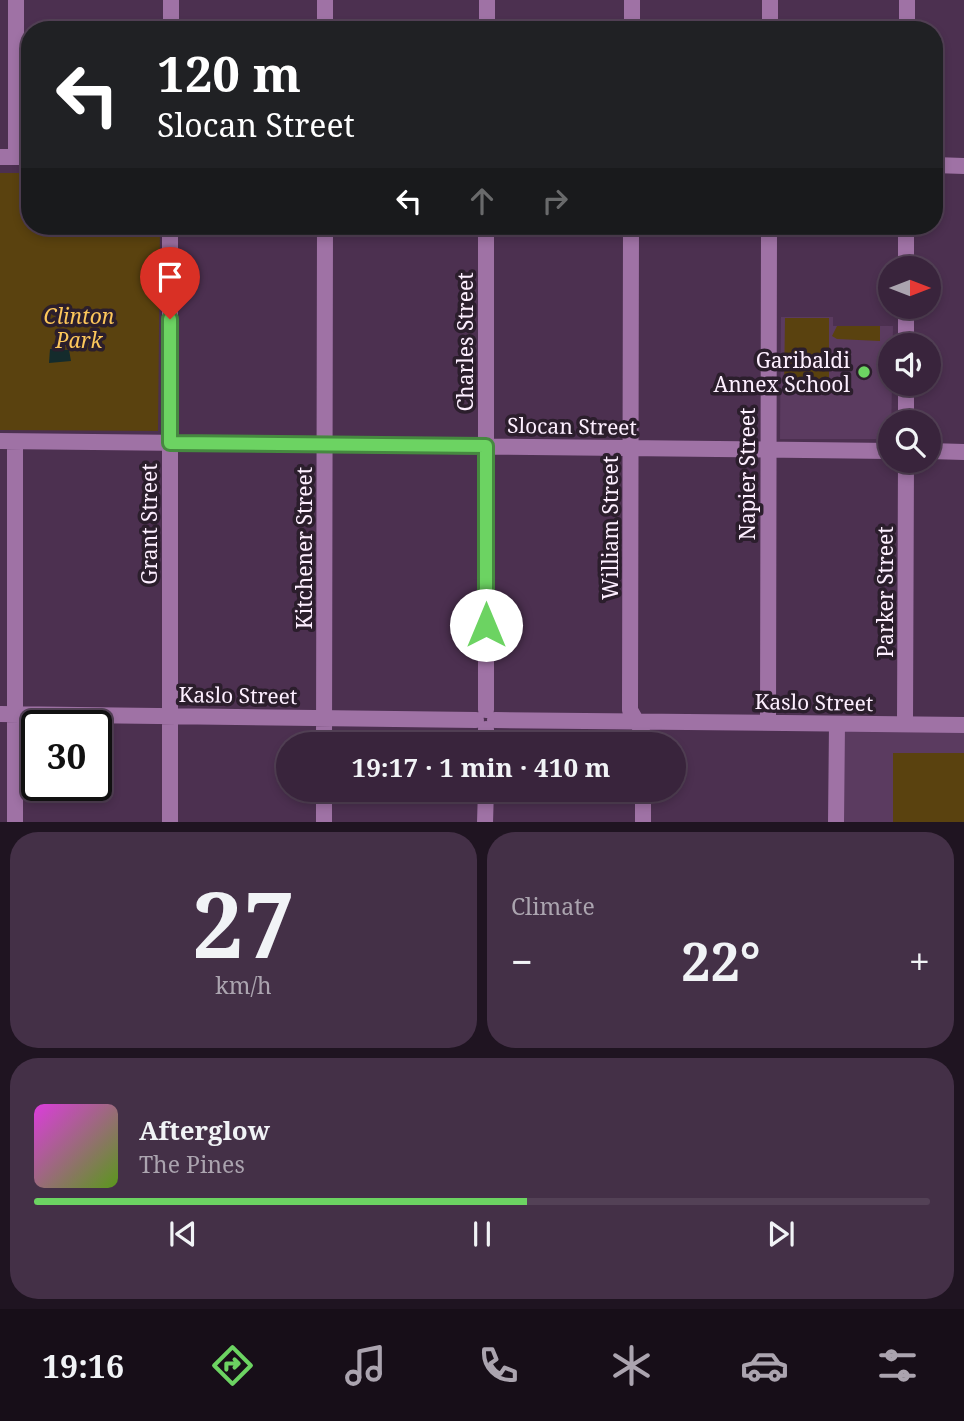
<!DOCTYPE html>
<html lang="en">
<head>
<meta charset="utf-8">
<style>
  :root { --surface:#39243c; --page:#443047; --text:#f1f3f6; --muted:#aba4af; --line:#534156; --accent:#6cd362 }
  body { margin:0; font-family:"Noto Serif",serif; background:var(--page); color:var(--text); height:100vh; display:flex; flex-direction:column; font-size:26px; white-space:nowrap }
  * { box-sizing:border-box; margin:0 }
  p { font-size:23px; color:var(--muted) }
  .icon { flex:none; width:38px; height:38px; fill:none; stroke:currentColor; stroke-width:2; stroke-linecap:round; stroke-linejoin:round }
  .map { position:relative; height:822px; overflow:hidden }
  .panel { display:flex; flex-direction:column; gap:10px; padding:10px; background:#1f1421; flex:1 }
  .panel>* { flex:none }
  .banner { position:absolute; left:21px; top:21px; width:922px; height:214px; border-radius:28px; box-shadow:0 4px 10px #0003,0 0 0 2px var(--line); background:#202124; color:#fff; overflow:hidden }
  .needle { width:46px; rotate:90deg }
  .fabs { position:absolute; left:878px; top:256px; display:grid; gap:14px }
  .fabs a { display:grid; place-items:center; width:63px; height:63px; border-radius:50%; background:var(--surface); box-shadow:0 4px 10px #0003,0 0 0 2px var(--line); font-size:35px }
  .speed { position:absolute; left:21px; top:710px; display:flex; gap:14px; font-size:35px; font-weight:700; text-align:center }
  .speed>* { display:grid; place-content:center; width:91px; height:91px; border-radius:50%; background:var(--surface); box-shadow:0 4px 10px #0003,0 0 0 2px var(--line); line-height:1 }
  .speed .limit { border:4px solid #111; border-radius:10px; background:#fff; color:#111 }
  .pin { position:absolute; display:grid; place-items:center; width:60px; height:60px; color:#fff; margin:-72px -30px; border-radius:50% 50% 50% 0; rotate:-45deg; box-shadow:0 0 7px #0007 }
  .pin .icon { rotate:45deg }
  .me { position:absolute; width:77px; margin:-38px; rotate:0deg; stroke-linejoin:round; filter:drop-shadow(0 0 5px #0008) }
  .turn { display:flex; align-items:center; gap:24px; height:147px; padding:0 21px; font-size:32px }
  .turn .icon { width:91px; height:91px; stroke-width:2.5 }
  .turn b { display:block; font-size:49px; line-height:60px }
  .lanes { display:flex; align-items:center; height:66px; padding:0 21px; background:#0003; justify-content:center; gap:35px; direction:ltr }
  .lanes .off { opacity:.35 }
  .big { font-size:52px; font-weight:700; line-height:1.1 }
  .panel .widget { flex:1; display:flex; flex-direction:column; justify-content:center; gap:10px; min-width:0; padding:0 24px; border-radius:28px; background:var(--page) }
  .panel .dial { align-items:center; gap:0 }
  .dial b { font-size:91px; line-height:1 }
  .song { display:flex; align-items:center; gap:21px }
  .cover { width:84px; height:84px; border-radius:10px; background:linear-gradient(135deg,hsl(300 70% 55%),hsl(90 70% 35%)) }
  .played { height:7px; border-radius:4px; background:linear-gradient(90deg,var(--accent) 55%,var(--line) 55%) }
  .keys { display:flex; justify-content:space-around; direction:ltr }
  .heat { display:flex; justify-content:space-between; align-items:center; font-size:38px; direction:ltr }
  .panel .tiles { flex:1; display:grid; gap:10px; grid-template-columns:1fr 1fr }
  .widget:last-child { grid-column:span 2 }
  .trip { position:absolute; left:276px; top:732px; width:410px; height:70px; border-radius:35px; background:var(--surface); box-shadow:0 4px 10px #0003,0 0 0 2px var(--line); font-weight:700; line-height:70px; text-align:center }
  .tabs { display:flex; height:112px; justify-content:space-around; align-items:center; background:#170e18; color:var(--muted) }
  .tabs .icon { width:49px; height:49px }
  .tabs .active { color:var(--accent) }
  .tabs b { font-size:32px; color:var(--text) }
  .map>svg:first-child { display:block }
</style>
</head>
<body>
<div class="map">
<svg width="964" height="823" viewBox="0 0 964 823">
  <rect width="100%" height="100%" fill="#4c3050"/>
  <!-- built -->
  <path fill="#5b3b60" d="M 781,317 L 833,317 L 833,326 L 893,326 L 891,439 L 780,439 Z
    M 846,730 L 964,731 L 964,822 L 842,823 L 843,733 Z"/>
  <!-- green -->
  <path fill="#5a420f" d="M 0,173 L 30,173 L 30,226 L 160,226 L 158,431 L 0,430 Z
    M 785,318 L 829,318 L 829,392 L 784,392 Z
    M 837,326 L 880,326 L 880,341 L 837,339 L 832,336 Z
    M 893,753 L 964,753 L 964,822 L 893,822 Z"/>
  <!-- water -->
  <path fill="#142b2c" d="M 50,349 L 69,350 L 71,361 L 49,363 Z"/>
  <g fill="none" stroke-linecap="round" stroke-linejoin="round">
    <!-- minor -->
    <path stroke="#9f72a5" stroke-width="16" d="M 171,30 L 171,0
      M 325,30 L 325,0
      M 487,30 L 487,0
      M 632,30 L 632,0
      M 770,30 L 770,0
      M 907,30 L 907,0
      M 0,157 L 30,157
      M 16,157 L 16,0
      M 934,165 L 964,166
      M 170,226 L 170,823
      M 631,226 L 630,710 L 642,731 L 642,744
      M 906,226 L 906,268
      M 906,345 L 906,306
      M 906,422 L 906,383
      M 0,441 L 891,451
      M 15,442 L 15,823
      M 929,451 L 964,452
      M 486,710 L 486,226
      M 0,714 L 476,720
      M 495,720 L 964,725
      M 768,723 L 769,226
      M 905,724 L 906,460
      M 324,744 L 325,226
      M 486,744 L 486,729
      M 643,789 L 643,823
      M 324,823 L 324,789
      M 485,823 L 486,789
      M 836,823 L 837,724"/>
  </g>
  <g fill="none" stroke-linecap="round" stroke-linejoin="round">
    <defs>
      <path id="route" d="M 170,319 L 170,443 L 486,446 L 486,625"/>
    </defs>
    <!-- route casing -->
    <use href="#route" stroke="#468940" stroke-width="18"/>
    <!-- route -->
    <use href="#route" stroke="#6cd362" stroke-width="12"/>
  </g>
  <!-- markers -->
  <circle fill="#6cd362" stroke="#2b1e2c" stroke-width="2.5" cx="864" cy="372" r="7"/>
  <g text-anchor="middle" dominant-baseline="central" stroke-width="7" stroke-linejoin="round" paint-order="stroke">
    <!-- park labels -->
    <g font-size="21" font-style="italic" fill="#fdc75b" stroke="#2b1e2c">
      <text x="79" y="316">Clinton<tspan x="79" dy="24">Park</tspan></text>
    </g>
    <!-- street labels -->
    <g font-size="21" fill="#fdefff" stroke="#2b1e2c">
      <text transform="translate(465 342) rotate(-90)">Charles Street</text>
      <text transform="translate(572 426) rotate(1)">Slocan Street</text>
      <text transform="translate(747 474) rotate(-90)">Napier Street</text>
      <text transform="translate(149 524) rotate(-90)">Grant Street</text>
      <text transform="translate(610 528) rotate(-90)">William Street</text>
      <text transform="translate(304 548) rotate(-90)">Kitchener Street</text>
      <text transform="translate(885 592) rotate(-90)">Parker Street</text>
      <text transform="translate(238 695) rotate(1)">Kaslo Street</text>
      <text transform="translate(814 702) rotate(1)">Kaslo Street</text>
    </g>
    <!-- poi labels -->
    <g font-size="21" fill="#fdefff" stroke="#2b1e2c" text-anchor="end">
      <text x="850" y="360">Garibaldi<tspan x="850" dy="24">Annex School</tspan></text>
    </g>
  </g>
</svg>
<div class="fabs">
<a><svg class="needle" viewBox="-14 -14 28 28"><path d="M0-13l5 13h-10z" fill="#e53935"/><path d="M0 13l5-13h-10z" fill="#aba4af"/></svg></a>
<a><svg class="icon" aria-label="sound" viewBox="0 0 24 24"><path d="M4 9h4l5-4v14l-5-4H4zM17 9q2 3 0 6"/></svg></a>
<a><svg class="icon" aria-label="search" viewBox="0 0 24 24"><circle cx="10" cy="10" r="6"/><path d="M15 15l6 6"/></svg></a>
</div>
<div class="speed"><div class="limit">30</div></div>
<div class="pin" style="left:170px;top:319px;background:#d93025"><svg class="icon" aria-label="arrive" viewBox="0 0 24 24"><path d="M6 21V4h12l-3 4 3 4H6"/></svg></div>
<svg class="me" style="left:486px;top:625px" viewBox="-20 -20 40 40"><circle r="19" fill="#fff"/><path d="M0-13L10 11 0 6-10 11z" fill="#6cd362"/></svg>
<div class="trip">19:17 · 1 min · 410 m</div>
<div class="banner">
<div class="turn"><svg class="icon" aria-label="left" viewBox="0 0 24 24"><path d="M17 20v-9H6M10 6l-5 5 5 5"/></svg><div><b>120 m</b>Slocan Street</div></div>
<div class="lanes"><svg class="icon" aria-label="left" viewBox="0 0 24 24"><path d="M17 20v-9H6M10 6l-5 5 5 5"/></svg><svg class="icon off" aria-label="ahead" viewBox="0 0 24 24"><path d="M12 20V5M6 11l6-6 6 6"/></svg><svg class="icon off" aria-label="right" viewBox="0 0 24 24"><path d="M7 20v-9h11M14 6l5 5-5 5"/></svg></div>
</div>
</div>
<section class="panel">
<div class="tiles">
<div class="widget dial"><b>27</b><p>km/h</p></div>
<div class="widget"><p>Climate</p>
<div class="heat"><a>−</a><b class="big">22°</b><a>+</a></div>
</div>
<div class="widget">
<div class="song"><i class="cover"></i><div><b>Afterglow</b><p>The Pines</p></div></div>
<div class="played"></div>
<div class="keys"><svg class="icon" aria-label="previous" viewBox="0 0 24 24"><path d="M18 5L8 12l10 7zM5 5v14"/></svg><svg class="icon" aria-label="pause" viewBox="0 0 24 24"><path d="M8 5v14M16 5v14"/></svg><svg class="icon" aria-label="next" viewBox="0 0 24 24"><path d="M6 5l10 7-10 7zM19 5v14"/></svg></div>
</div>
</div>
</section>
<nav class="tabs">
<b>19:16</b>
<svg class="icon active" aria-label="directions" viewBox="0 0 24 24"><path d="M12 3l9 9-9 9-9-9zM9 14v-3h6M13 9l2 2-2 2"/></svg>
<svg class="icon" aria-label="music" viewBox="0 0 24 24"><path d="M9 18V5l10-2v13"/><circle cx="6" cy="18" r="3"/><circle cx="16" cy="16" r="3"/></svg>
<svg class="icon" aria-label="phone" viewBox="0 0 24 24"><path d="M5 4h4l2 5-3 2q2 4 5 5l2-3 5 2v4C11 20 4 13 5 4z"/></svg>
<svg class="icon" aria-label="climate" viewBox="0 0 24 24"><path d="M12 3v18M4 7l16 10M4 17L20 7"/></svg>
<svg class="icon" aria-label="car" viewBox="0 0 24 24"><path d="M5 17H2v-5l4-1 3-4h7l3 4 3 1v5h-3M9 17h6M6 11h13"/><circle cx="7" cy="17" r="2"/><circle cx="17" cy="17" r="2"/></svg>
<svg class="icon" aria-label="filters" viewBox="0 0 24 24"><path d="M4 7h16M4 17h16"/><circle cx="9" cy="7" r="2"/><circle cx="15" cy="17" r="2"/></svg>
</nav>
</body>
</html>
